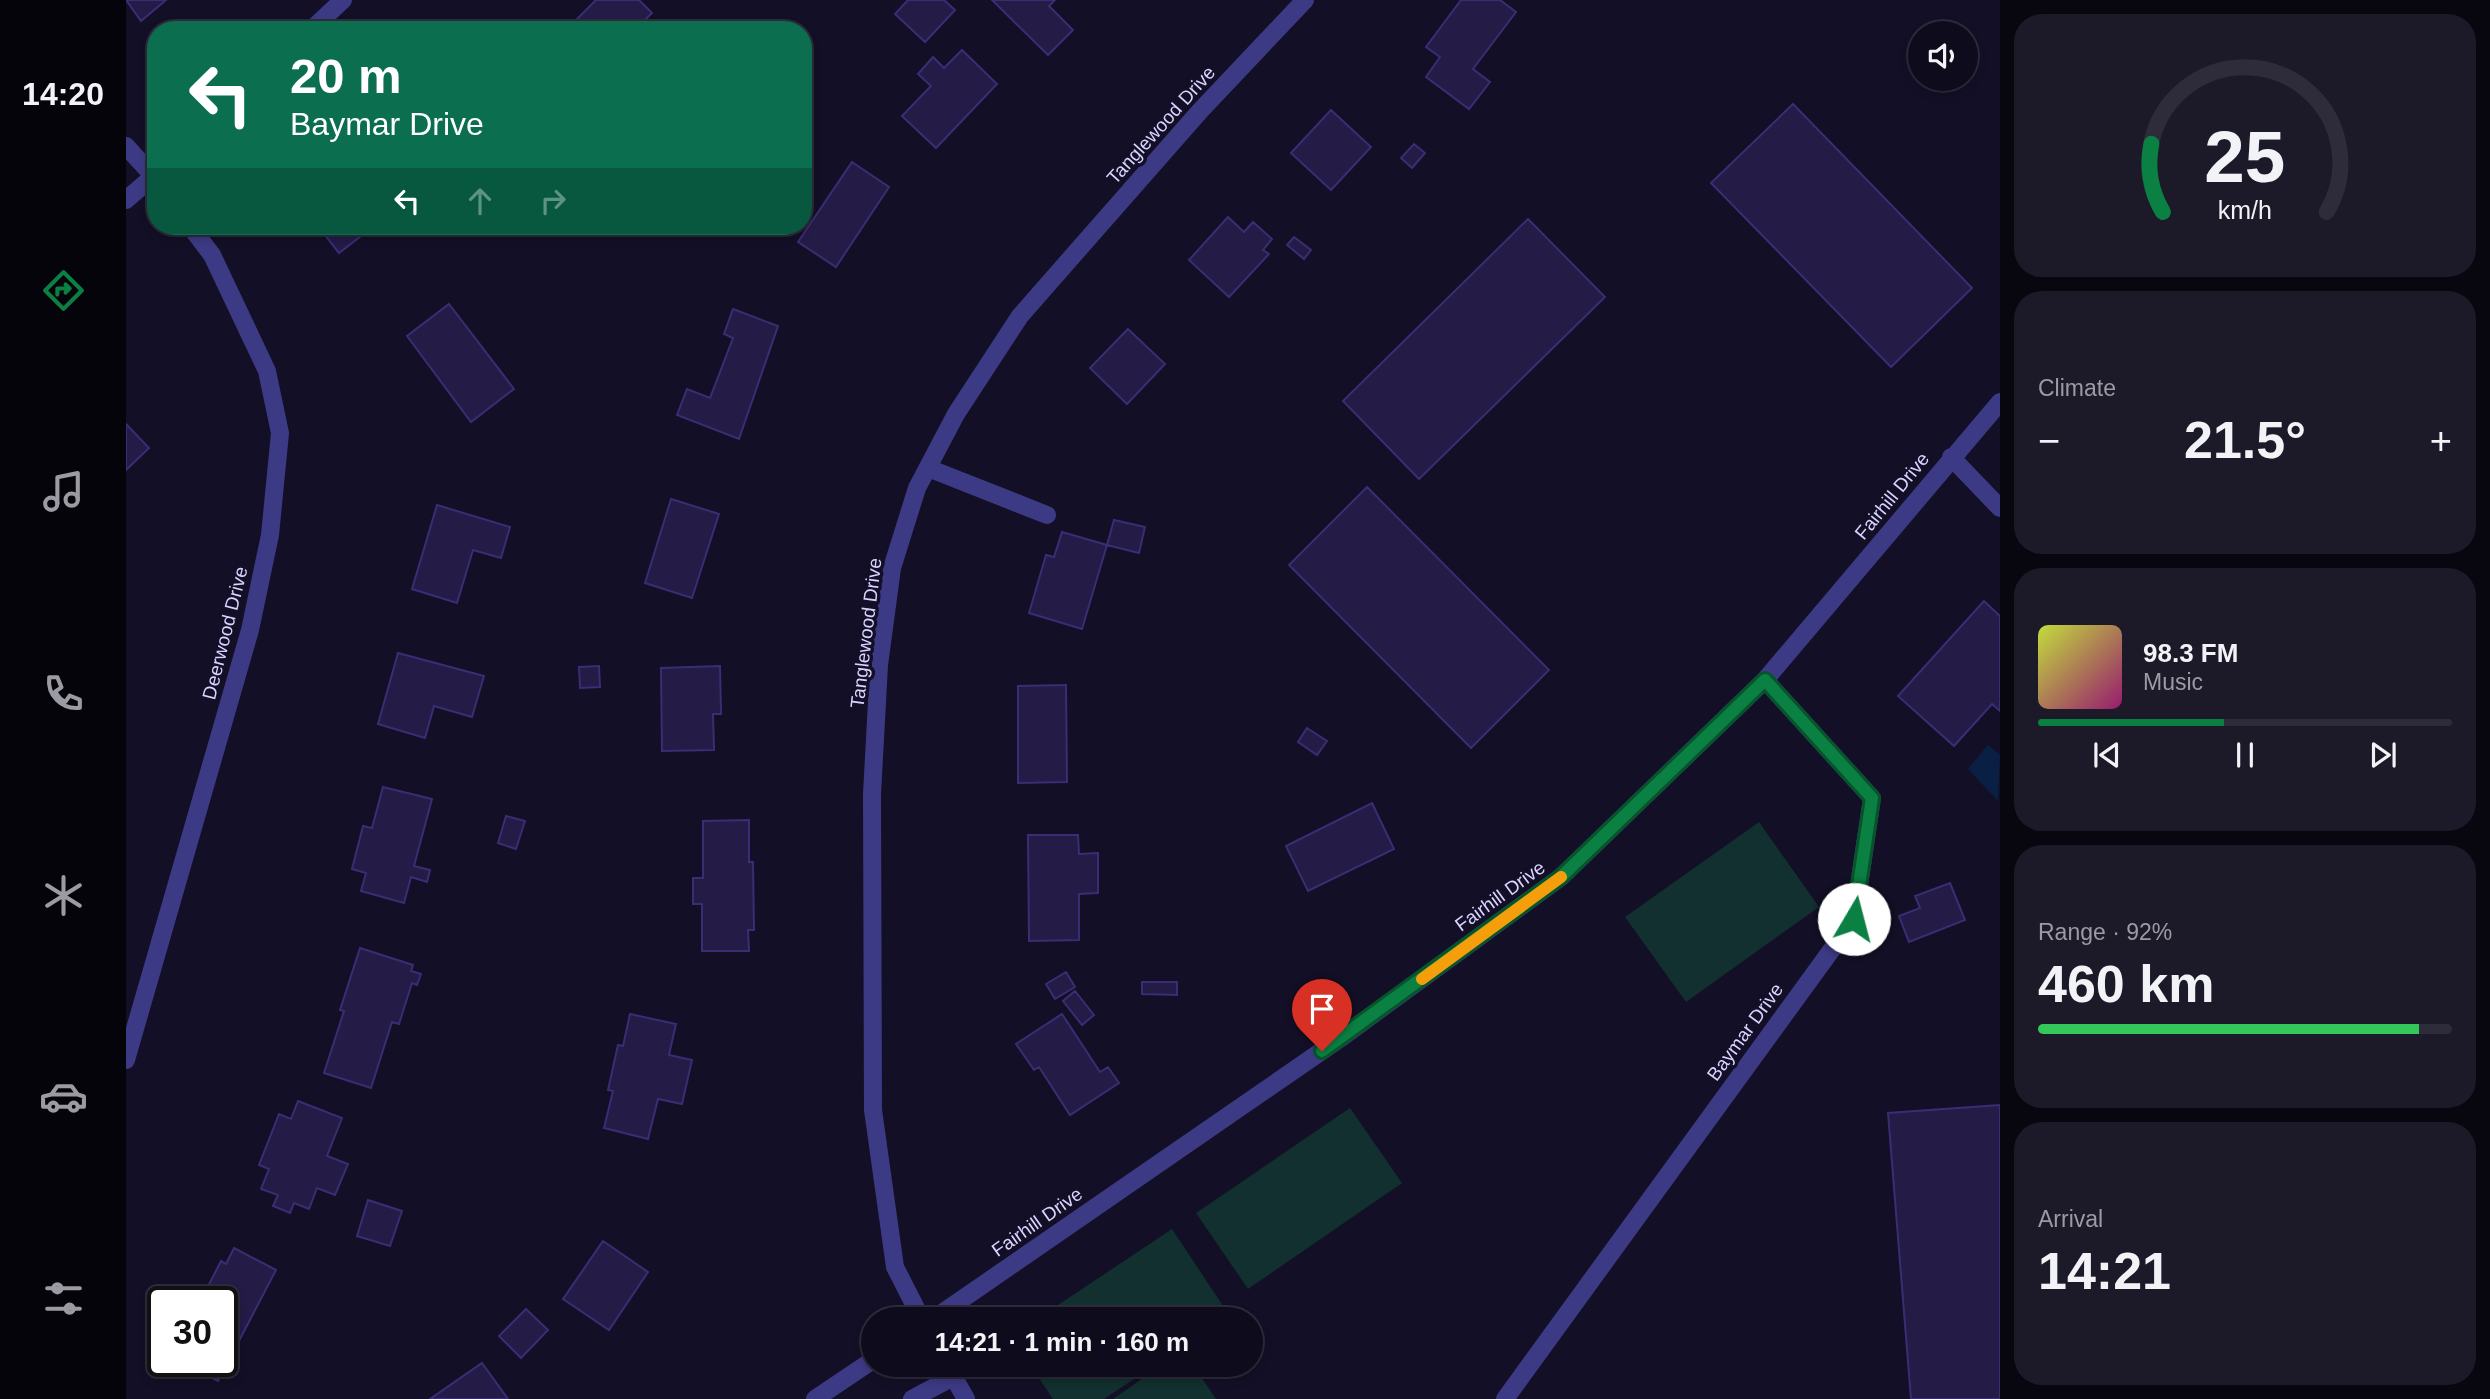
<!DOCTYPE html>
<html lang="en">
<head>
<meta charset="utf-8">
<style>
  :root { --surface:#0e0b1c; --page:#1c1929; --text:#f1f3f6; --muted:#9b9ba3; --line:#2e2b3b; --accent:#0b8043 }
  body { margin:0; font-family:Helvetica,sans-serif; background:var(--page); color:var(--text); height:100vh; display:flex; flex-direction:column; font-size:26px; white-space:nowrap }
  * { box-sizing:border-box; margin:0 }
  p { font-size:23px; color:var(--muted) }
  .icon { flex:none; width:38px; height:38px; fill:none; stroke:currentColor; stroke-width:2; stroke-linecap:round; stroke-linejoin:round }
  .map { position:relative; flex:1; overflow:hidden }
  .side { display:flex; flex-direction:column; gap:14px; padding:14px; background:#08060f; width:490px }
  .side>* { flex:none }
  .hud { position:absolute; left:21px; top:21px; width:665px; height:214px; border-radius:28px; box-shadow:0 4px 10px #0003,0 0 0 2px var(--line); background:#0b6e4f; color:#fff; overflow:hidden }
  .tools { position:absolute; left:1782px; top:21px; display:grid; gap:14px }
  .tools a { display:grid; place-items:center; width:70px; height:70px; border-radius:50%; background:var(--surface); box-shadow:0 4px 10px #0003,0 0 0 2px var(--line); font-size:35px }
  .speed { position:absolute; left:21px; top:1286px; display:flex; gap:14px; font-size:35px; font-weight:700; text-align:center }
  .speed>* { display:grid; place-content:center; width:91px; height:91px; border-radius:50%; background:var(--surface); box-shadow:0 4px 10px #0003,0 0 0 2px var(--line); line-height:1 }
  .speed .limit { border:4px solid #111; border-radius:10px; background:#fff; color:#111 }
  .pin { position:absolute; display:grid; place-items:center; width:60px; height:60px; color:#fff; margin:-72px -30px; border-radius:50% 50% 50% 0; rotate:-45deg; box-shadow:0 0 7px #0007 }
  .pin .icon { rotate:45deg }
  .me { position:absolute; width:77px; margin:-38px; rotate:8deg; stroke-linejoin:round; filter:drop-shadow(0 0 5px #0008) }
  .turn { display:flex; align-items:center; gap:24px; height:147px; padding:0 28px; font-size:32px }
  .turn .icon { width:91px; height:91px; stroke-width:2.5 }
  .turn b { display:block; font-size:49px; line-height:60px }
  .lanes { display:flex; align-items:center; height:66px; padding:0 28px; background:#0003; justify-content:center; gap:35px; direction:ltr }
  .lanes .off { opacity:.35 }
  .big { font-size:52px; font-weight:600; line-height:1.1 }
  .side .widget { flex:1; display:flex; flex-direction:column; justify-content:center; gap:10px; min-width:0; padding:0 24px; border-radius:28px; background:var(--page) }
  .side .dial { align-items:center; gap:0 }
  .dial svg { height:182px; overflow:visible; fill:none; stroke:var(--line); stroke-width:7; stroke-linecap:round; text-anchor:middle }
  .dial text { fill:var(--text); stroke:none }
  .song { display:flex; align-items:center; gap:21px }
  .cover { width:84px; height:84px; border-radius:10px; background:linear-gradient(135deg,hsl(70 70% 55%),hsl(320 70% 35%)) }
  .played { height:7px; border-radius:4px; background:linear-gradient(90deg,var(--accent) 45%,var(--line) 45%) }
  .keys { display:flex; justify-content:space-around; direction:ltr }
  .heat { display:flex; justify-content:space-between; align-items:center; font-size:38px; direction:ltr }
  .charge { height:10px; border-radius:5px; background:linear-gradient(90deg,#34c759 92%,var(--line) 0) }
  .trip { position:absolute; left:735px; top:1307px; width:402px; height:70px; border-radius:35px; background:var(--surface); box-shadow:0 4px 10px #0003,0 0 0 2px var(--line); font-weight:600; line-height:70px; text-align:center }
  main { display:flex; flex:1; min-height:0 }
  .tabs { display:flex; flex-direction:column; width:126px; justify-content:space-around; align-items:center; background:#06040b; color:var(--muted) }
  .tabs .icon { width:49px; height:49px }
  .tabs .on { color:var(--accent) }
  .tabs b { font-size:32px; color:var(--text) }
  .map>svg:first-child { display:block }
</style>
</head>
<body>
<main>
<nav class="tabs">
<b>14:20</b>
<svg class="icon on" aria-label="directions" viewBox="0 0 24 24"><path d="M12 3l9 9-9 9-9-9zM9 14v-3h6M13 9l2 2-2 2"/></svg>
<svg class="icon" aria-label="music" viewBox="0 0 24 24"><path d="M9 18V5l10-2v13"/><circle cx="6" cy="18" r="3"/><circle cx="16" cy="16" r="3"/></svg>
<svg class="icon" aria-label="phone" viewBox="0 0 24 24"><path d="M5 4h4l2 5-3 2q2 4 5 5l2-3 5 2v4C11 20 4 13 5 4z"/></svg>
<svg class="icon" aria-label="climate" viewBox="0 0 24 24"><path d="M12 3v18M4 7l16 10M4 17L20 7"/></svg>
<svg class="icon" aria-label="car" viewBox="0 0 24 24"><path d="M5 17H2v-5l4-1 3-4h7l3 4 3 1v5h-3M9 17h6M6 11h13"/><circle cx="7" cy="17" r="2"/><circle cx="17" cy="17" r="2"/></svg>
<svg class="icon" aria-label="filters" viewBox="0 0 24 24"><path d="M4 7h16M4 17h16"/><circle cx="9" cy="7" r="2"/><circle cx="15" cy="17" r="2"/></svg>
</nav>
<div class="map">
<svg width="1874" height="1399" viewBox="0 0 1874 1399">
  <rect width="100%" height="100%" fill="#130f26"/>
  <!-- green -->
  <path fill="#12302f" d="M 1633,822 L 1693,907 L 1560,1002 L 1499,917 Z
    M 1224,1108 L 1276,1183 L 1122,1289 L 1070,1213 Z
    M 1046,1229 L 1103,1315 L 1097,1319 L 911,1319 Z
    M 904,1365 L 1029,1365 L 978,1399 L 927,1399 Z
    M 1036,1365 L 1067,1365 L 1090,1399 L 987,1399 Z"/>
  <!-- water -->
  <path fill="#0a1f44" d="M 1862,745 L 1874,755 L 1872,801 L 1842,769 Z"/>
  <!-- building -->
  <path fill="#241b47" stroke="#3b2d73" stroke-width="2" d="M 0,0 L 40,0 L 15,21 Z
    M 470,0 L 513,0 L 526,13 L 509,30 L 440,30 Z
    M 782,0 L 818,0 L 829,10 L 799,42 L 769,14 Z
    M 866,0 L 929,0 L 923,6 L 947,30 L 922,55 Z
    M 1335,0 L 1374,0 L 1390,12 L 1347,69 L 1364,82 L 1343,109 L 1300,77 L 1314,57 L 1300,47 Z
    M 836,50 L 871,84 L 810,148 L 776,116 L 805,86 L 792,74 L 807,57 L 818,68 Z
    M 1667,104 L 1846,288 L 1765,367 L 1585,183 Z
    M 1205,110 L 1245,147 L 1205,190 L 1165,153 Z
    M 1288,144 L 1299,153 L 1286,168 L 1275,158 Z
    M 726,162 L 763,187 L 710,267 L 672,242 Z
    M 1102,217 L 1118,232 L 1127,222 L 1146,239 L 1137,250 L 1143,254 L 1103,297 L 1063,260 Z
    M 1402,219 L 1479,297 L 1293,479 L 1217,401 Z
    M 192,226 L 248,226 L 213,253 Z
    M 1168,237 L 1185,250 L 1178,259 L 1161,245 Z
    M 323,304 L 388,389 L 345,422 L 281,336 Z
    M 607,309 L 652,326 L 613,439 L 551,415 L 561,389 L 584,398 L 607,338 L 598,334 Z
    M 1002,329 L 1039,364 L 1001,404 L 964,368 Z
    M 0,424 L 23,448 L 0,470 Z
    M 1241,487 L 1423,670 L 1345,748 L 1163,565 Z
    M 545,499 L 593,514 L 566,598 L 519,583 Z
    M 311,505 L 384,527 L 375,558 L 347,550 L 331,603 L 286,589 Z
    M 988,520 L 1019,527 L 1013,553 L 981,545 Z
    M 936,532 L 981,545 L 956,629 L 903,613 L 920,555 L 928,557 Z
    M 1858,601 L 1874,616 L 1874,711 L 1866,704 L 1828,746 L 1772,696 Z
    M 272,653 L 358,676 L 346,717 L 308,706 L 299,738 L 252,724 Z
    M 473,666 L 474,687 L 454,688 L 453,667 Z
    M 594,666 L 595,714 L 587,714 L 588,750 L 536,751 L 535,668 Z
    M 940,685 L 941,782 L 892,783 L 892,686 Z
    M 1181,728 L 1201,741 L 1191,755 L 1172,742 Z
    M 257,787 L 306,799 L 288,866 L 304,870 L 301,882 L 285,877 L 278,903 L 235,891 L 240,873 L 226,869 L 237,826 L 246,828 Z
    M 1246,803 L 1268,849 L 1182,891 L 1160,846 Z
    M 380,816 L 399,821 L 390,849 L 372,843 Z
    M 623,820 L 623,862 L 627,862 L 628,930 L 622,930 L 623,951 L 576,951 L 576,904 L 567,904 L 567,878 L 577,878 L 577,821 Z
    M 902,835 L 952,835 L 953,854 L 972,853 L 972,893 L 953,894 L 953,940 L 903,941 Z
    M 1824,883 L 1839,920 L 1783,942 L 1773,916 L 1794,908 L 1789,896 Z
    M 234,948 L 287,965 L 285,971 L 295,974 L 291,985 L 286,983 L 273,1024 L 266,1022 L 245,1088 L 198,1073 L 218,1011 L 214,1010 Z
    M 940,972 L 949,987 L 929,999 L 920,984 Z
    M 1016,982 L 1051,982 L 1051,995 L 1016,994 Z
    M 949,991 L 968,1015 L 956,1025 L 937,1001 Z
    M 504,1014 L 550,1024 L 543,1055 L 566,1060 L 556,1104 L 532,1099 L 522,1139 L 478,1128 L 487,1091 L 482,1090 L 492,1045 L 497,1046 Z
    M 936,1014 L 974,1072 L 982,1067 L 993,1083 L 944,1115 L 913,1067 L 908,1070 L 890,1044 Z
    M 172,1101 L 216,1118 L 201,1156 L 222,1164 L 209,1195 L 191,1188 L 183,1209 L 168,1203 L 164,1213 L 147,1206 L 152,1195 L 135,1189 L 143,1169 L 133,1165 L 153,1114 L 165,1119 Z
    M 1874,1105 L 1874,1399 L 1785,1399 L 1762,1113 Z
    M 242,1200 L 276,1211 L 264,1246 L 231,1236 Z
    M 477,1241 L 522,1272 L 483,1330 L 437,1299 Z
    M 108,1248 L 150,1270 L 92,1381 L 53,1362 L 96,1362 L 96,1302 L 74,1302 L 95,1261 L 100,1264 Z
    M 400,1309 L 422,1330 L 395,1358 L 373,1336 Z
    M 356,1363 L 382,1399 L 304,1399 Z"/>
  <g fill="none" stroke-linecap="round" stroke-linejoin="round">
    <!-- minor -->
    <path stroke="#3d3a85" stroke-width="18" d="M 185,30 L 217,0
      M 0,146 L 30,179
      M 0,200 L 30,174
      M 1825,457 L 1874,508
      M 802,468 L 921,515
      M 0,1060 L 124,630 L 144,535 L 154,433 L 141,371 L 86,255 L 64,226
      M 796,1320 L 769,1267 L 747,1110 L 746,794 L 753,665 L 766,568 L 791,488 L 830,414 L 894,316 L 1074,111 L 1179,0
      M 806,1320 L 1219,1035 L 1435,877 L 1639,680 L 1874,402
      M 821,1365 L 840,1399
      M 689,1399 L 747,1360
      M 786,1399 L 827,1377
      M 1379,1399 L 1728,919 L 1746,798 L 1639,680"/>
  </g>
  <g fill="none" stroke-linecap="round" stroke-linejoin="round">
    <defs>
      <path id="route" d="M 1196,1051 L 1435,877 L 1639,680 L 1746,798 L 1728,919"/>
    </defs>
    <!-- route casing -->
    <use href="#route" stroke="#07532c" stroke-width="18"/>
    <!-- route -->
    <use href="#route" stroke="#0b8043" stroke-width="12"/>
    <!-- slow -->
    <path stroke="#f59e0b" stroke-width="12" d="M 1296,979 L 1435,877"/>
  </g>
  <g text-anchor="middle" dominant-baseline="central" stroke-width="7" stroke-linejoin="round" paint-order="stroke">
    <!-- street labels -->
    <g font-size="19" fill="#d9d4ff" stroke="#130f26">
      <text transform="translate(1035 125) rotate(-48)">Tanglewood Drive</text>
      <text transform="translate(1766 496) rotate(-51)">Fairhill Drive</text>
      <text transform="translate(99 633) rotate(-76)">Deerwood Drive</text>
      <text transform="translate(740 633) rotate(-83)">Tanglewood Drive</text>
      <text transform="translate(1374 896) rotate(-36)">Fairhill Drive</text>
      <text transform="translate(1619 1032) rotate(-54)">Baymar Drive</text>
      <text transform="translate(911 1222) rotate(-35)">Fairhill Drive</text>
    </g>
  </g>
</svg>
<div class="tools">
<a><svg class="icon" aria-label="sound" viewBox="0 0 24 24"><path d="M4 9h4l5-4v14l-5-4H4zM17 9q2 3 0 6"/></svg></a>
</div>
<div class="speed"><div class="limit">30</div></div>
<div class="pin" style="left:1196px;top:1051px;background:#d93025"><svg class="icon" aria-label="arrive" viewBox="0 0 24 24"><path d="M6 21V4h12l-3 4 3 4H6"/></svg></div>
<svg class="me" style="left:1728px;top:919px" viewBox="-20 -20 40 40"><circle r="19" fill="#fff"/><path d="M0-13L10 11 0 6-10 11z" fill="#0b8043"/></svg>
<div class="trip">14:21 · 1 min · 160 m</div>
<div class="hud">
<div class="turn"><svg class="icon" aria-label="left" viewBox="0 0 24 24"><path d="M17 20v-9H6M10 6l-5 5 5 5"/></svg><div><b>20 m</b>Baymar Drive</div></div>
<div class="lanes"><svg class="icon" aria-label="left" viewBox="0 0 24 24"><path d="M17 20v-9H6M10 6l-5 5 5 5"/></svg><svg class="icon off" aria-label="ahead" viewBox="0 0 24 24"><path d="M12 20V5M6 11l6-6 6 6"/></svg><svg class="icon off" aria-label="right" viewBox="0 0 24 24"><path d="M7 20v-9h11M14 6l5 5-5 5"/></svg></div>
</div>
</div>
<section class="side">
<div class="widget dial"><svg viewBox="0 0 100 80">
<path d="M14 69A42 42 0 1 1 86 69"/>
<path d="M14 69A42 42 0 0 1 9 39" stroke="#0b8043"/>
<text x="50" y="56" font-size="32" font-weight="700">25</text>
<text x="50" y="72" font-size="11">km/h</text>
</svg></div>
<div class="widget"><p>Climate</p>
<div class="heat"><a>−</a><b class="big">21.5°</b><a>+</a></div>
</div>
<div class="widget">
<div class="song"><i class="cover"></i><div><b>98.3 FM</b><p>Music</p></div></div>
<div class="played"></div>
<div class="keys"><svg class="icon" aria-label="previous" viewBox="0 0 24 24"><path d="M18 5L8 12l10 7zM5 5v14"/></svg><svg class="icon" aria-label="pause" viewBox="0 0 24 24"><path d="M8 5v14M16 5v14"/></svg><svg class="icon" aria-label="next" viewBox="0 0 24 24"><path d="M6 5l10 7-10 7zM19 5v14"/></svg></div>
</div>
<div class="widget"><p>Range · 92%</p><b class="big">460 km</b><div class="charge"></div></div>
<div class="widget"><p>Arrival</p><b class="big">14:21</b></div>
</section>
</main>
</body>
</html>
